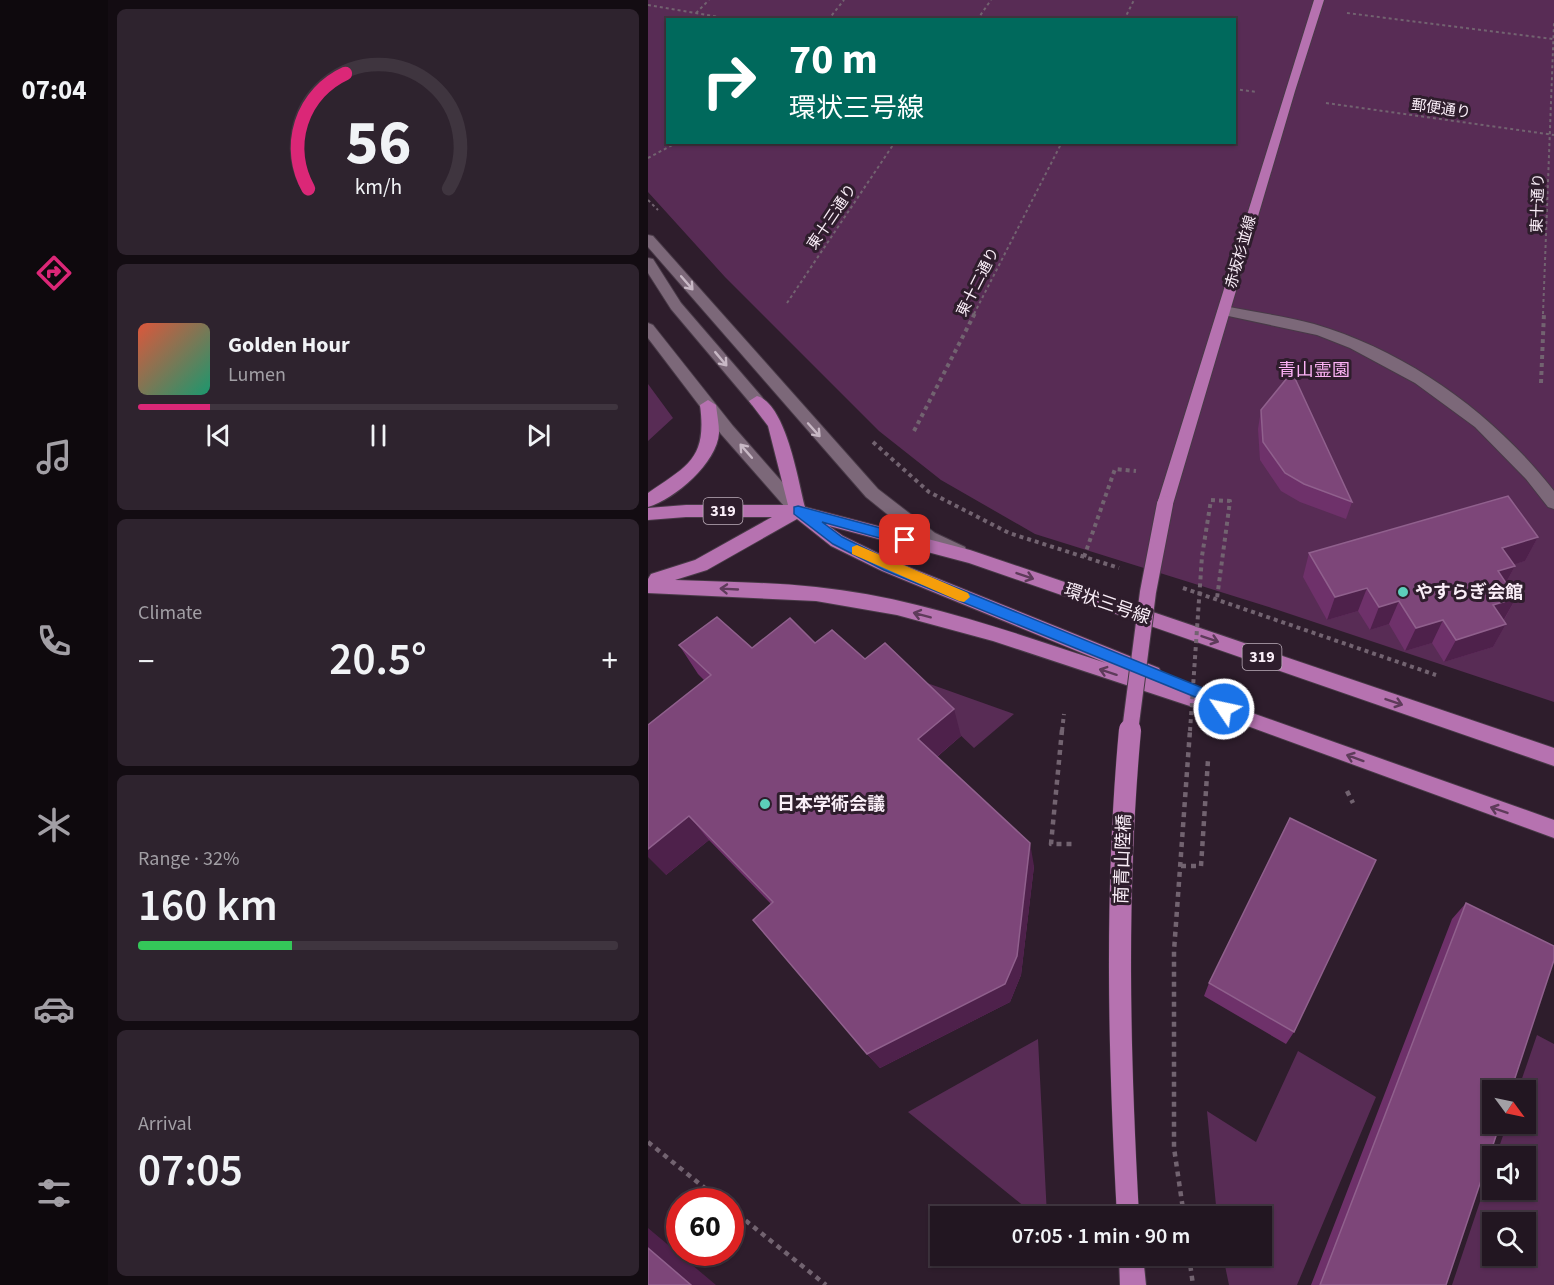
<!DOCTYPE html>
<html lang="en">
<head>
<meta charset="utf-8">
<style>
  :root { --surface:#221621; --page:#2e232e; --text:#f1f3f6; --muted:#a29fa5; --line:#3f353f; --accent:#db2777 }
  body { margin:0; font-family:"Source Sans 3","Noto Sans JP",sans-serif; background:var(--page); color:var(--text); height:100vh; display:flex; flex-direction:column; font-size:22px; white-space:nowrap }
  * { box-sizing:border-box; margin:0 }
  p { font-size:20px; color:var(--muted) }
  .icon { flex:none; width:33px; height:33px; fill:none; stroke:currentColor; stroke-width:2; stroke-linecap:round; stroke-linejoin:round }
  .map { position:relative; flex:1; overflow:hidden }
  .side { display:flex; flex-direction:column; gap:9px; padding:9px; background:#130c12; width:540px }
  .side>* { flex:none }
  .banner { position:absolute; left:18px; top:18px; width:570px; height:126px; border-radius:0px; box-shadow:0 2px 4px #0004,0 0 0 2px var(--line); background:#00695c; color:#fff; overflow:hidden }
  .needle { width:39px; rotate:123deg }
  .controls { position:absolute; left:834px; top:1080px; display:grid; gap:12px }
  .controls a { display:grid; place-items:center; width:54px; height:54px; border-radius:0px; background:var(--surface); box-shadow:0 2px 4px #0004,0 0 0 2px var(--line); font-size:30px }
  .speed { position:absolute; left:18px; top:1188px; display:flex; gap:12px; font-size:30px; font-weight:700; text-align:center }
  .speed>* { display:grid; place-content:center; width:78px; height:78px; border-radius:50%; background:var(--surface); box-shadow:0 2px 4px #0004,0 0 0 2px var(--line); line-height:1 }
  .speed .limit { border:9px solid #d22; background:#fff; color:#111 }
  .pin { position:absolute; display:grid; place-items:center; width:51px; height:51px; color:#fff; margin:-26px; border-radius:12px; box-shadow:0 3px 9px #0006 }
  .me { position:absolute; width:66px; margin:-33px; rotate:304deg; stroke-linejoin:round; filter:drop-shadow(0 0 4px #0008) }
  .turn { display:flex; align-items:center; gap:21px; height:126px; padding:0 24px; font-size:27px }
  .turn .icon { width:78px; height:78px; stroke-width:2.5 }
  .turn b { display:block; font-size:42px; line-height:51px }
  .big { font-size:45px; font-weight:600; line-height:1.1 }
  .side .widget { flex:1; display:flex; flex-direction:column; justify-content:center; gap:9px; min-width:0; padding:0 21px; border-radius:9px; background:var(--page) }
  .side .dial { align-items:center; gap:0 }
  .dial svg { height:156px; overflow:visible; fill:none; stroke:var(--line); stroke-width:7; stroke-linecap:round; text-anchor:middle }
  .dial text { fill:var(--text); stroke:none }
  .song { display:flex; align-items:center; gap:18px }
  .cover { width:72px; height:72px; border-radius:9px; background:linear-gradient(135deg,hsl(10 70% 55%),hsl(160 70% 35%)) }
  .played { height:6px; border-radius:3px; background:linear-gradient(90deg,var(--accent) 15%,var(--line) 15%) }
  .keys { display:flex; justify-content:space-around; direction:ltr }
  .heat { display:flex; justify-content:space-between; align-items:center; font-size:33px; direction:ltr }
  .charge { height:9px; border-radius:4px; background:linear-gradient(90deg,#34c759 32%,var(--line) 0) }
  .trip { position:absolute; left:282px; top:1206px; width:342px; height:60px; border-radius:0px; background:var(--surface); box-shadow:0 2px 4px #0004,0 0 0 2px var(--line); font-weight:600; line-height:60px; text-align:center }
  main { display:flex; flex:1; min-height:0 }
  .tab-bar { display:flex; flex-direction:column; width:108px; justify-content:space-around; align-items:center; background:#0e090d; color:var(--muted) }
  .tab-bar .icon { width:42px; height:42px }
  .tab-bar .current { color:var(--accent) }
  .tab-bar b { font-size:27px; color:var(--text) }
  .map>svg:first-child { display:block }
</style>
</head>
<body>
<main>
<nav class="tab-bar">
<b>07:04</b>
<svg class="icon current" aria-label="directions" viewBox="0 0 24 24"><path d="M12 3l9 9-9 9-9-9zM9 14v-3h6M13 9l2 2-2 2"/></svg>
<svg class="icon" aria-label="music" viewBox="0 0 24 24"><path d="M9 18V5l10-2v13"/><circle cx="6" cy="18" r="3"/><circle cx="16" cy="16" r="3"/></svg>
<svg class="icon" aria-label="phone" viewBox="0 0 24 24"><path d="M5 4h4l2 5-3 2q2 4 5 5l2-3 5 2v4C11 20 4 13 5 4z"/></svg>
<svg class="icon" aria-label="climate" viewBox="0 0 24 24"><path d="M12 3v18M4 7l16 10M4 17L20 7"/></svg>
<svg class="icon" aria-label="car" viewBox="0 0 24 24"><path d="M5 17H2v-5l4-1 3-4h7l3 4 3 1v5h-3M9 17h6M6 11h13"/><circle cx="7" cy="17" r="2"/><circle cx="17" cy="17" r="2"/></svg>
<svg class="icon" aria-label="filters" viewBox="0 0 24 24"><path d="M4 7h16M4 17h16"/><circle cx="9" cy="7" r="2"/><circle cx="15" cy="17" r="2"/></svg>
</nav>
<section class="side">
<div class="widget dial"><svg viewBox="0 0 100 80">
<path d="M14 69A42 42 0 1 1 86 69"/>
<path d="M14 69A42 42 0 0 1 33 10" stroke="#db2777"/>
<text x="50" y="56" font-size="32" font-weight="700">56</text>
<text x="50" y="72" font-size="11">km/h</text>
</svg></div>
<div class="widget">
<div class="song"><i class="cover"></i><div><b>Golden Hour</b><p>Lumen</p></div></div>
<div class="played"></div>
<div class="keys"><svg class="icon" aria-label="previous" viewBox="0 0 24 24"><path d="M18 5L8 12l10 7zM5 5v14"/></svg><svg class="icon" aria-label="pause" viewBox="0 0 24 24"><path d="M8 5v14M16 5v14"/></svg><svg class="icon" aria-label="next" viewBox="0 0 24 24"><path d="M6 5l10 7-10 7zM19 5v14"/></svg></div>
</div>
<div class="widget"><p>Climate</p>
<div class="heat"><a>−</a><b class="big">20.5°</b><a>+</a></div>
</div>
<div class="widget"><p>Range · 32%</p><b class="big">160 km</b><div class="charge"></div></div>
<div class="widget"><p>Arrival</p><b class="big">07:05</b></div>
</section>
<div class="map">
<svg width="906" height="1285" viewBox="0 0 906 1285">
  <rect width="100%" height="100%" fill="#2e1d2c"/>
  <!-- green -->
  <path fill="#582c55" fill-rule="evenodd" d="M 0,0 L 906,0 L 906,702 L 630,610 L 387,534 L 293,480 L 231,431 L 77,277 L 0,192 ZM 20,20 L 586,20 L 586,142 L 20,142 Z
    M 0,384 L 25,418 L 0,441 Z
    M 265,678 L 366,714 L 326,748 L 269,694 Z
    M 889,1035 L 906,1044 L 906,1285 L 804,1285 L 844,1166 L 844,1190 L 878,1190 L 878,1156 L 848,1156 L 859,1124 L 878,1124 L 878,1090 L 870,1090 ZM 878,1222 L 878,1256 L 844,1256 L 844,1222 Z
    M 390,1039 L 399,1216 L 388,1216 L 260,1112 Z
    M 650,1051 L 728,1097 L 649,1285 L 581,1285 L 575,1256 L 614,1256 L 614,1216 L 569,1216 L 559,1111 L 608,1142 Z"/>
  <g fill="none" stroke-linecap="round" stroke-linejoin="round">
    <defs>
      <path id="minor" d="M 0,235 L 5,236 L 230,489 L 287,533 L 317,547 L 319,552 L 317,557 L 305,557 L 275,543 L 218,497 L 0,247 Z
        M 0,258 L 5,259 L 33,303 L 114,397 L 117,401 L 114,405 L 104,405 L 23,309 L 0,273 Z
        M 576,306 C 606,312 636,316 666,324 C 761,352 846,414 906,491 L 906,509 L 900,507 L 878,479 L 827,427 L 767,383 L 702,348 L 669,335 L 571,314 L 569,311 Z
        M 0,323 L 5,325 L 85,426 L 156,507 L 158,511 L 156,515 L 144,515 L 73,434 L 0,338 Z"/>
      <path id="major" d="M 666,0 L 676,0 L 647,91 L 525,504 L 517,510 L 509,504 Z
        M 109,396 C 138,404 150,480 157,507 L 322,550 L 906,748 L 906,766 L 321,563 L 181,526 L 195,536 L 246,561 L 511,668 L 514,674 L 511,680 L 906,820 L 906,838 L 575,717 L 345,641 L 249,615 L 168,601 L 0,593 L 0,579 L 3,574 L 47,560 L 124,517 L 38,517 L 0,520 L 0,508 L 38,505 L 140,505 L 120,426 L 101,401 ZM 149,519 L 183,546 L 234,571 L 458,663 C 363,632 267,597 168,587 C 121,582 73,582 27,580 L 59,570 Z
        M 60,400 L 68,405 C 69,414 71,424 71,433 C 69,463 27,499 0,507 L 0,493 C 41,465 59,458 52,405 Z
        M 471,1256 L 495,1256 L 498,1285 L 472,1285 Z"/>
    </defs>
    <!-- minor casing -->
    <use href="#minor" stroke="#483a47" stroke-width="2"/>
    <!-- major casing -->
    <use href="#major" stroke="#483a47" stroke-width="2"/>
    <!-- path-far2 -->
    <path stroke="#726370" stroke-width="2" stroke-dasharray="3 3" stroke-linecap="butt" d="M 0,5 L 88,20
      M 48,13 L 61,0
      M 699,13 L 905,39
      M 180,20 L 196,0
      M 329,20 L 343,0
      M 476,20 L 486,0
      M 586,89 L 609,92
      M 678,103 L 906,135
      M 0,158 L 30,142
      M 0,200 L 10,210
      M 139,303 L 247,142
      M 326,314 L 414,142
      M 895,314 L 906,23"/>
    <!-- path-far1 -->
    <path stroke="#726370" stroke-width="4" stroke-dasharray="4 4" stroke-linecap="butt" d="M 893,383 L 896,313
      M 266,431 L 327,313
      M 225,442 L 281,492 L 361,533 L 471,568
      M 563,500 L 582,501 L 569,598
      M 535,588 L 788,675
      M 414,731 L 416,714"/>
    <!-- path -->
    <path stroke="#726370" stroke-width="4.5" stroke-dasharray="5 5" stroke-linecap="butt" d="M 414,730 L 403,844 L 424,844
      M 699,791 L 705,803
      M 0,1142 L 74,1202
      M 82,1208 L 178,1285
      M 541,1256 L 545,1285"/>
    <!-- minor -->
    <use href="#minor" fill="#7c6879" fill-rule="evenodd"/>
    <!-- major -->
    <use href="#major" fill="#b672b0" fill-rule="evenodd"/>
    <defs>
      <path id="major-bridge-far1" d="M 482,731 L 500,592 L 517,504"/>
      <path id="major-bridge" d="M 480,1216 C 471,1054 467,891 482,730"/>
    </defs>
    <!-- major-bridge-far1 casing -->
    <use href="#major-bridge-far1" stroke="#483a47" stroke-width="18" stroke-linecap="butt"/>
    <!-- major-bridge casing -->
    <use href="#major-bridge" stroke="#483a47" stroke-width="23" stroke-linecap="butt"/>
    <!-- path-bridge-far1 -->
    <path stroke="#726370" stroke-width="4" stroke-dasharray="4 4" stroke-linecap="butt" d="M 436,557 L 467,469 L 488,471
      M 542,731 L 554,556 L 563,500"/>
    <!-- path-bridge -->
    <path stroke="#726370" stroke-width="4.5" stroke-dasharray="5 5" stroke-linecap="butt" d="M 533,866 L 553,866 L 560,760
      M 536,1216 L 526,1148 L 526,951 L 542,730"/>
    <!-- major-bridge-far1 -->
    <use href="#major-bridge-far1" stroke="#b672b0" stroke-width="16"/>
    <!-- major-bridge -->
    <use href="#major-bridge" stroke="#b672b0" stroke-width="22"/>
  </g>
  <!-- wall -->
  <path fill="#6e316a" d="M 613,410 L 704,502 L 698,519 L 652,502 L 633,491 L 612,460 L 610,429 Z
    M 890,537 L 877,561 L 866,564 L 867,566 L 858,583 L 868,598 L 856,620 L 858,624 L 845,647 L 796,662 L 784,643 L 757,651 L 741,624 L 722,630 L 710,611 L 679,620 L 655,577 L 661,553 Z
    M 167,643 L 217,659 L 313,736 L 289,757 L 386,866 L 373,975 L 362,1002 L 232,1068 L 219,1054 L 123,904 L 61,840 L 18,875 L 56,680 L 50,674 L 31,645 L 104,648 Z
    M 818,903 L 798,1285 L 663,1285 L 804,919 Z
    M 561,983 L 646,1032 L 638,1044 L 556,996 Z"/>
  <!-- shaded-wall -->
  <path fill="#4e214b" d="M 890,537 L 877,561 L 841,572 L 854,548 Z
    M 867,566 L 854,590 L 850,571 Z
    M 719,588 L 710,611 L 679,620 L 687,597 Z
    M 868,598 L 855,621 L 845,605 Z
    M 751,601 L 741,624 L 722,630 L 731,607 Z
    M 795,620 L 784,643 L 757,651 L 768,628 Z
    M 858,624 L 845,647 L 796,662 L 808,640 Z
    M 306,709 L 313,736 L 278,766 L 270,739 Z
    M 41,816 L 61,840 L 18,875 L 0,857 L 0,849 Z
    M 382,843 L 386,866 L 373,975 L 362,1002 L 232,1068 L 219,1054 Z
    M 0,1228 L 68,1285 L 43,1285 L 0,1248 Z"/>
  <!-- building -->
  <path fill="#7d4679" stroke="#90608d" stroke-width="1.5" d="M 644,372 L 704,502 L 656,484 L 637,473 L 615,442 L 613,410 Z
    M 860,496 L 890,537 L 854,548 L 867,566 L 850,571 L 868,598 L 845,605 L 858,624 L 808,640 L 795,620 L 768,628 L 751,601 L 731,607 L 719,588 L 687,597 L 661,553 Z
    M 69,617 L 104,648 L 142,618 L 167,643 L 184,630 L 217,659 L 237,643 L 306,709 L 270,739 L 382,843 L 369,956 L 357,984 L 219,1054 L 105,920 L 125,902 L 41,816 L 0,849 L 0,725 L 63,675 L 31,645 Z
    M 642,818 L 728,860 L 646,1032 L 561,983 Z
    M 818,903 L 906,946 L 906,960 L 863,1090 L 844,1090 L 844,1124 L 852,1124 L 798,1285 L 672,1285 Z
    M 0,1248 L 43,1285 L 0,1285 Z"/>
  <!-- one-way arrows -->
  <defs><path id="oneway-shaft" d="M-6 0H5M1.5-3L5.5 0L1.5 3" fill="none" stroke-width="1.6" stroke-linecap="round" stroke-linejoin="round" transform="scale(1.5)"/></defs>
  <g stroke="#c8b8c5">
    <use href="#oneway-shaft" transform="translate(39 283) rotate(49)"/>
    <use href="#oneway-shaft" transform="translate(73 359) rotate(50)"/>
    <use href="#oneway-shaft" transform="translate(166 430) rotate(48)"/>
    <use href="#oneway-shaft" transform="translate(98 451) rotate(-131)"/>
  </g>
  <g stroke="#5e3b5a">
    <use href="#oneway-shaft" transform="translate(377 576) rotate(19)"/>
    <use href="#oneway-shaft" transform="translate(81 589) rotate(-177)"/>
    <use href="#oneway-shaft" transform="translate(274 615) rotate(-165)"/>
    <use href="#oneway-shaft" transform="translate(562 639) rotate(19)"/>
    <use href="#oneway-shaft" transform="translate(460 672) rotate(-162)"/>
    <use href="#oneway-shaft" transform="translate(746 702) rotate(19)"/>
    <use href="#oneway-shaft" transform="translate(707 758) rotate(-160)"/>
    <use href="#oneway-shaft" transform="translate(851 810) rotate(-161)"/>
  </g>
  <!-- route -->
  <path fill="#1a73e8" stroke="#114b97" stroke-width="1.5" d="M 150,506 L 262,536 L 264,540 L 257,545 L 174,522 L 194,537 L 245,562 L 567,693 L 581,705 L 581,714 L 571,714 L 557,701 L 236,570 L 185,544 L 146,514 L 146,507 Z"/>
  <!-- slow -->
  <path fill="#f59e0b" d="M 209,545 L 320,593 L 322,597 L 316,602 L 311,601 L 204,554 L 204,547 Z"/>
  <!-- markers -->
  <g fill="#5cceba" stroke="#2e1d2c" stroke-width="2">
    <circle cx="755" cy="592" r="6"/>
    <circle cx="117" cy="804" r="6"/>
  </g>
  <g text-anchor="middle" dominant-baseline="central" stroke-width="6" stroke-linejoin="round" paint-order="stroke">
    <!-- far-street labels -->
    <g font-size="15" fill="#faeef8" stroke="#2e1d2c">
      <text transform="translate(793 109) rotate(8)">郵便通り</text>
      <text transform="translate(890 203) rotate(-88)">東十通り</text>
      <text transform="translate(184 217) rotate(-56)">東十三通り</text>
      <text transform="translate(593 252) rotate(-74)">赤坂杉並線</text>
      <text transform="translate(330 282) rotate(-63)">東十二通り</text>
    </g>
    <!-- shield labels -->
    <g fill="#2e1d2c" stroke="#bdafbb" stroke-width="1.5">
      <rect x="55.5" y="498" width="39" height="26" rx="4.5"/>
      <rect x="594.5" y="644" width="39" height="26" rx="4.5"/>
    </g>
    <g font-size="16" font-weight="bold" fill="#faeef8">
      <text x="75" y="511">319</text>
      <text x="614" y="657">319</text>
    </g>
    <!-- park labels -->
    <g font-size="18" fill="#fdb3f6" stroke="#2e1d2c">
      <text x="666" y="370">青山霊園</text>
    </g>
    <!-- poi labels -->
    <g font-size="18" font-weight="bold" fill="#faeef8" stroke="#2e1d2c" text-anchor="start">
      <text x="767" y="592">やすらぎ会館</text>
      <text x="129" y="804">日本学術会議</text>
    </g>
    <!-- street labels -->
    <g font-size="18" fill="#faeef8" stroke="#2e1d2c">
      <text transform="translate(459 604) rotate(19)">環状三号線</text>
      <text transform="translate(475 859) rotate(-88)">南青山陸橋</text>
    </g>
  </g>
</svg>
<div class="controls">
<a><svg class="needle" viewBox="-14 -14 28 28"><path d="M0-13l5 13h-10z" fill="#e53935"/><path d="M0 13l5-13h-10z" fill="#a29fa5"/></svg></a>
<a><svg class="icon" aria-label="sound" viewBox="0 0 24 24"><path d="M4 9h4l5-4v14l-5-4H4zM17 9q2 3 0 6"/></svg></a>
<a><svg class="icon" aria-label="search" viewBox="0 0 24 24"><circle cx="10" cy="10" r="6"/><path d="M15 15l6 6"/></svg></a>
</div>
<div class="speed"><div class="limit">60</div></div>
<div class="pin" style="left:257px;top:540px;background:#d93025"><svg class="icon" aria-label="arrive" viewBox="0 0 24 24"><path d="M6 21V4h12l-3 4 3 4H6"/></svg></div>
<svg class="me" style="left:576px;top:709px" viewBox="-20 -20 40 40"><circle r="17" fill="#1a73e8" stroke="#fff" stroke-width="3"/><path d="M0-11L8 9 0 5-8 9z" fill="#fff"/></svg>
<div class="trip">07:05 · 1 min · 90 m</div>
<div class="banner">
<div class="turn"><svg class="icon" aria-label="right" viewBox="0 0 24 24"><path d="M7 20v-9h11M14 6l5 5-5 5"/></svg><div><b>70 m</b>環状三号線</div></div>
</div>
</div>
</main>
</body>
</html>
